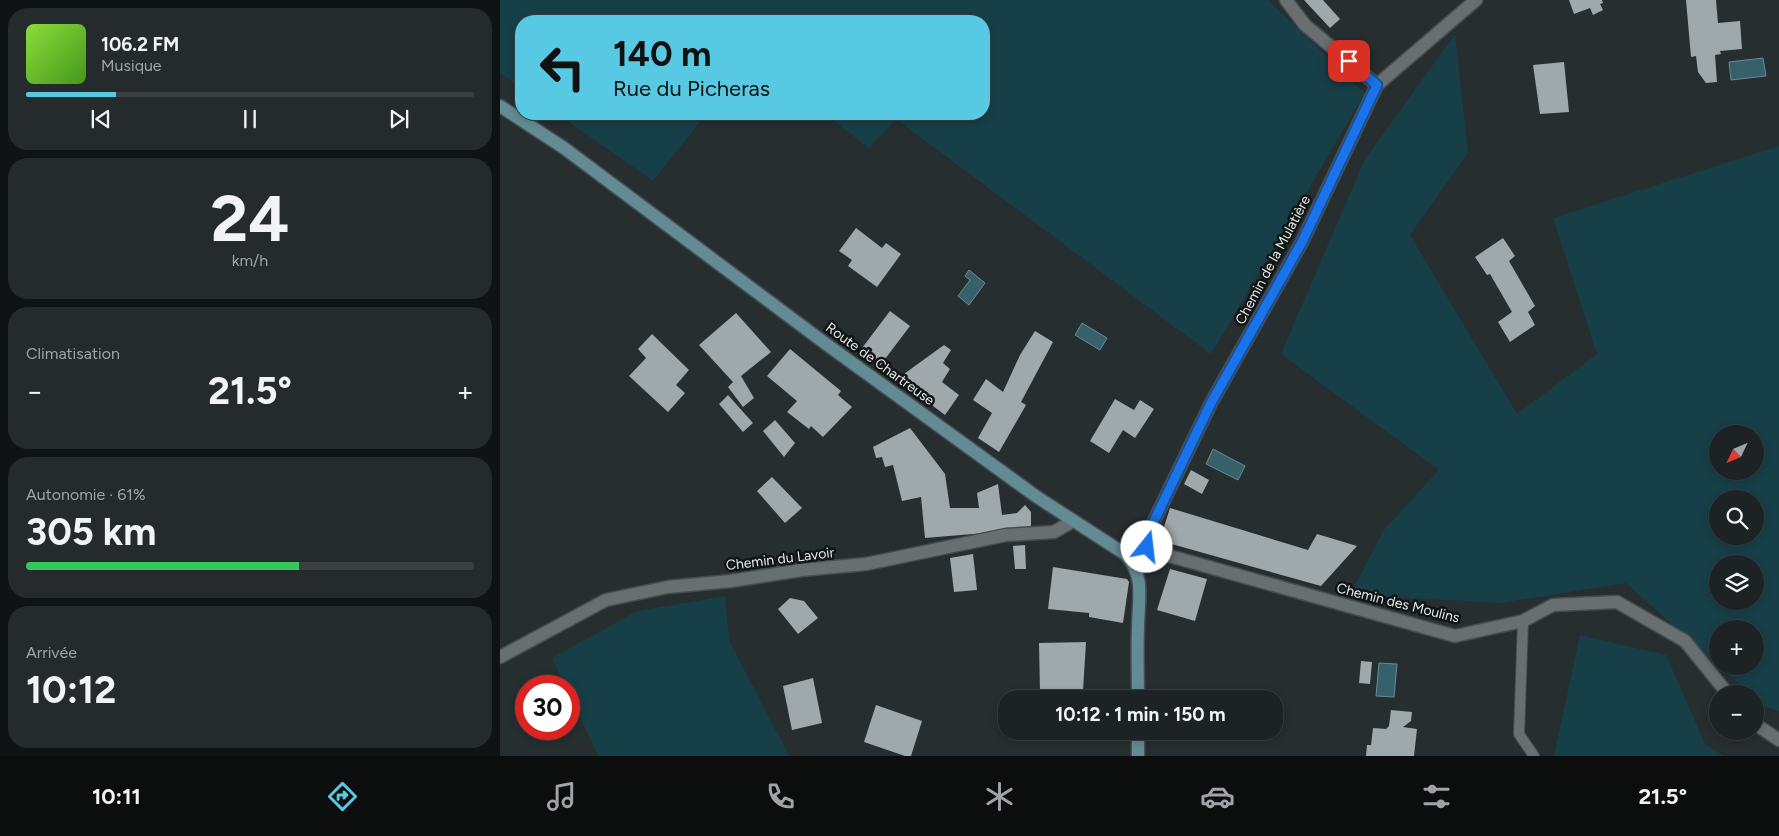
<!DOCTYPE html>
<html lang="fr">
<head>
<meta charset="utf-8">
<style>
  :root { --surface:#1d2224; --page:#252a2c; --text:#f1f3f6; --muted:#a0a4a6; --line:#3b3f41; --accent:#58c9e3 }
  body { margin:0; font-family:Figtree,sans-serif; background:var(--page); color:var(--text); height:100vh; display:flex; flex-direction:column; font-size:19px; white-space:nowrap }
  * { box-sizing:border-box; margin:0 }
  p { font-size:16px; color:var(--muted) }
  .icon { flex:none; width:28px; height:28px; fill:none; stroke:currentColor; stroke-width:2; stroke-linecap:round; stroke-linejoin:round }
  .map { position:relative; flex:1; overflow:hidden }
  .side { display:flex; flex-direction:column; gap:8px; padding:8px; background:#101314; width:500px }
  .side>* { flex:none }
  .banner { position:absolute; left:15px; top:15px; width:475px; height:105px; border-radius:20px; box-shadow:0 2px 8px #0003,0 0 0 1px var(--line); background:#58c9e3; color:#111; overflow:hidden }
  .needle { width:32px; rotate:226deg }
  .buttons { position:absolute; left:1209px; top:425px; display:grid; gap:10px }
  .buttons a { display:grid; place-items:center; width:55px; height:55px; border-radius:50%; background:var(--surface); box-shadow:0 2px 8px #0003,0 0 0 1px var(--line); font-size:25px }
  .speed { position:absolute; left:15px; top:675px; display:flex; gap:10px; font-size:25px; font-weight:700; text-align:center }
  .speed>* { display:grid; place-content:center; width:65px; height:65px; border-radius:50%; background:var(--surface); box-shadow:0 2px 8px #0003,0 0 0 1px var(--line); line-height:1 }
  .speed .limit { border:8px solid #d22; background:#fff; color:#111 }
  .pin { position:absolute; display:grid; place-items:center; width:42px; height:42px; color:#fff; margin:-21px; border-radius:10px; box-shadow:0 2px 8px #0006 }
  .me { position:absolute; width:55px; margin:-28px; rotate:16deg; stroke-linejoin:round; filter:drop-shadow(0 0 4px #0008) }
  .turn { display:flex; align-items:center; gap:18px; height:105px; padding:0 15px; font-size:22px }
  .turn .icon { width:65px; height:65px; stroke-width:2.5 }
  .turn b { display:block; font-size:35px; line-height:42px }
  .big { font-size:38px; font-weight:700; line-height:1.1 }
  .side .tile { flex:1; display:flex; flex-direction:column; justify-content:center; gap:8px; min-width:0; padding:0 18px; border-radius:20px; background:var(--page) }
  .side .dial { align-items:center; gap:0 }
  .dial b { font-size:65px; line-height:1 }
  .song { display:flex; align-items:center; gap:15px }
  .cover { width:60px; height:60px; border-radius:8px; background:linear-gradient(135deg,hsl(90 70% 55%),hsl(100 70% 35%)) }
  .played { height:5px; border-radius:2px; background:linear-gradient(90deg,var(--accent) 20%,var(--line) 20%) }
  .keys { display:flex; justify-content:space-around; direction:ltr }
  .heat { display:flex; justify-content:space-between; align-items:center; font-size:28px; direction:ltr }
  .charge { height:8px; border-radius:4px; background:linear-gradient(90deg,#34c759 61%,var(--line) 0) }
  .trip { position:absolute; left:498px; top:690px; width:285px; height:50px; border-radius:20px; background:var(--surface); box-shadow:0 2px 8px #0003,0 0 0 1px var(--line); font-weight:700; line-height:50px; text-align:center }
  .menu { display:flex; height:80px; justify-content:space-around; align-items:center; background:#0c0e0e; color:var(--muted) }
  .menu .icon { width:35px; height:35px }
  .menu .current { color:var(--accent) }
  .menu b { font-size:22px; color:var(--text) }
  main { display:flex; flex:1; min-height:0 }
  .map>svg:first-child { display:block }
</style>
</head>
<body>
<main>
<section class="side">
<div class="tile">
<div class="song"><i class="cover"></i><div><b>106.2 FM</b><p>Musique</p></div></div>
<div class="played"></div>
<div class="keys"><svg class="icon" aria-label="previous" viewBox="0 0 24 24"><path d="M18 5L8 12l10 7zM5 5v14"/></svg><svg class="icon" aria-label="pause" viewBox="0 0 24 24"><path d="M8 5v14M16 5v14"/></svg><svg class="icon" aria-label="next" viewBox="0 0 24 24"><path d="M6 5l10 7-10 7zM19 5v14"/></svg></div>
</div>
<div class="tile dial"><b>24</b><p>km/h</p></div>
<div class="tile"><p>Climatisation</p>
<div class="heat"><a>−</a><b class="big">21.5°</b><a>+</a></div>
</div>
<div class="tile"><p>Autonomie · 61%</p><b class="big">305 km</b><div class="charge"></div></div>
<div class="tile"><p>Arrivée</p><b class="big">10:12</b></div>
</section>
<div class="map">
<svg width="1279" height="756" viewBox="0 0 1279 756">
  <rect width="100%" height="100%" fill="#272e30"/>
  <!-- green -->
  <path fill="#173f48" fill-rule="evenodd" d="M 0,0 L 768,0 L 865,93 L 711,354 L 396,119 L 369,148 L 325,114 L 484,114 L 484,21 L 21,21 L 21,88 L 0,73 Z
    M 955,34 L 968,153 L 910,235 L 1017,414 L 1097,354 L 1053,218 L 1279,146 L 1279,711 L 1264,706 L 1255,698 L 1255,694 L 1250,694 L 1219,666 L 1255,666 L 1255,629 L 1218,629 L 1217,665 L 1126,583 L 1000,603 L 850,595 L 883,531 L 939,470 L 781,354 L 864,161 ZM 1218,434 L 1255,434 L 1255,471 L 1218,471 ZM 1218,499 L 1255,499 L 1255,536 L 1218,536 ZM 1218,564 L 1255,564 L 1255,601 L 1218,601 Z
    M 58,114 L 206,114 L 153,181 Z
    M 225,596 L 229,640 L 289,756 L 98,756 L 69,694 L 69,686 L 65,686 L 52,658 L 137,611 Z
    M 1080,635 L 1166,655 L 1205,744 L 1224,756 L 1054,756 Z"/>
  <!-- water -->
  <path fill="#36616b" stroke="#6a8a91" d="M 1263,58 L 1266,76 L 1231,80 L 1229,62 Z
    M 469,270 L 485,283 L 469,305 L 458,296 L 470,280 L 465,276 Z
    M 582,323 L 607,338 L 600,350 L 575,335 Z
    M 713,449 L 745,466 L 738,480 L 706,464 Z
    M 879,663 L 897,664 L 894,697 L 876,696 Z"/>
  <!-- building -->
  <path fill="#9fa8aa" d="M 804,0 L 823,0 L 840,19 L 830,28 Z
    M 1069,0 L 1102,0 L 1103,3 L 1100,4 L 1103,10 L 1093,15 L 1090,8 L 1074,14 Z
    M 1186,0 L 1216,0 L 1218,23 L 1240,21 L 1242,49 L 1220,51 L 1221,54 L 1215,55 L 1217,82 L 1206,83 L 1198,72 L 1196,56 L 1191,57 Z
    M 1064,62 L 1069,112 L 1040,114 L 1033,65 Z
    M 356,228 L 382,248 L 386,243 L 401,254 L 377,287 L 348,266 L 352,260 L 339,251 Z
    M 1003,238 L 1015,256 L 1009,261 L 1035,306 L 1028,312 L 1035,325 L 1010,342 L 998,322 L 1012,312 L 990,274 L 987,275 L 975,257 Z
    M 390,311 L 410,326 L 379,367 L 359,352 Z
    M 236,313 L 271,352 L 241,376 L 254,398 L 243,407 L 228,387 L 233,382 L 199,345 Z
    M 535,331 L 553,342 L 521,402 L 526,405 L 499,452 L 478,438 L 492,413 L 473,400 L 486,379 L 503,392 L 520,355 Z
    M 152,334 L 189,370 L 176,385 L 185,393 L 168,412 L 129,376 L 146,358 L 138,349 Z
    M 444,345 L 451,350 L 443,363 L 450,369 L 442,382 L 459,395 L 445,415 L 397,379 Z
    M 290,349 L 341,391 L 338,395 L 352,407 L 323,437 L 311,426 L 309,429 L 287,412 L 297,401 L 267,376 Z
    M 228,395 L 253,423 L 243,432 L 219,404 Z
    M 615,399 L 634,410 L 640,400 L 654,409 L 635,438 L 623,430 L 609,453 L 590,441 Z
    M 275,420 L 295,443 L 284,457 L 263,431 Z
    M 410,428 L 445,474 L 450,508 L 479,508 L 477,493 L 498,484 L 502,515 L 517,513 L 525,505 L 531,512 L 531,527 L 521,530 L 425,538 L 421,497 L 402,501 L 393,465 L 385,467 L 382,457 L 376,458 L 373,447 Z
    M 691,470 L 709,480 L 702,494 L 684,484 Z
    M 272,477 L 302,508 L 285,523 L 257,491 Z
    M 670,508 L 808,550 L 817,534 L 857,546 L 821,586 L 668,543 L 661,536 Z
    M 525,545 L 526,569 L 515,569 L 513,546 Z
    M 473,554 L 477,590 L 454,592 L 450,558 Z
    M 553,567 L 627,579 L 629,582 L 623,623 L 589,617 L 589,613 L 548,609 Z
    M 670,569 L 707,579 L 695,621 L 657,610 Z
    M 290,598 L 304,601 L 318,618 L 298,634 L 278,609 Z
    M 586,642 L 583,691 L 540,692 L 539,643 Z
    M 861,661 L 872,662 L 870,684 L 859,683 Z
    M 313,678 L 322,723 L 292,730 L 283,686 Z
    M 376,705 L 422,721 L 411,756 L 405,756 L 364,742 Z
    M 891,710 L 912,712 L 911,721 L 903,727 L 917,729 L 914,756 L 866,756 L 867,745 L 871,745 L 873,728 L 886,729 L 889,726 Z"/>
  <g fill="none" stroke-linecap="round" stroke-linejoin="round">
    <defs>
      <path id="service" d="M 1023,621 L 1019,734 L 1034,756"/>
      <path id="minor" d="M 786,0 L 805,25 L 877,85
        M 647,547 L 659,553 L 955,636 L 1023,621 L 1053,605 L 1117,602 L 1185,641 L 1228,694
        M 634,564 L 645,552 L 654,521 L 711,403 L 802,242 L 877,85 L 976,0
        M 0,657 L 106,600 L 168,587 L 231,581 L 302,570 L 366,564 L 506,535 L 554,532 L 573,521
        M 1255,724 L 1279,740"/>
      <path id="secondary" d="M 0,106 L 64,148 L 326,344 L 537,497 L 625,554 C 646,576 638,600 638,628 C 637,652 638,675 638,699
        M 638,731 L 638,756"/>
    </defs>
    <!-- service casing -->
    <use href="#service" stroke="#474d4e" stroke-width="12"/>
    <!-- minor casing -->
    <use href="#minor" stroke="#474d4e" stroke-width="15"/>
    <!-- secondary casing -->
    <use href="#secondary" stroke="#474d4e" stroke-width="15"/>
    <!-- service -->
    <use href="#service" stroke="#676f71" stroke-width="10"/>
    <!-- minor -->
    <use href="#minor" stroke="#676f71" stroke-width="12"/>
    <!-- secondary -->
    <use href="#secondary" stroke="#628b94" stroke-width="12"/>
  </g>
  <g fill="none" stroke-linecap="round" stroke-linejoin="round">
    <defs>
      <path id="route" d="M 647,547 L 654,521 L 711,403 L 802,242 L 877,85 L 849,61"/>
    </defs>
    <!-- route casing -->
    <use href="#route" stroke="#114b97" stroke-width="12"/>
    <!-- route -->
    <use href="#route" stroke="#1a73e8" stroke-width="9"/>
  </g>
  <g text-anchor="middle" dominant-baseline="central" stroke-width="5" stroke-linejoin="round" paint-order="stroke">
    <!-- street labels -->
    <g font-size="14" fill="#e3e8e9" stroke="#121516">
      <text transform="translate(773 260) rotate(-62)">Chemin de la Mulatière</text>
      <text transform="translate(380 364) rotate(36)">Route de Chartreuse</text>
      <text transform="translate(280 559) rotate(-7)">Chemin du Lavoir</text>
      <text transform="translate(898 603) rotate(14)">Chemin des Moulins</text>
    </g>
  </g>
</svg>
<div class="buttons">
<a><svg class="needle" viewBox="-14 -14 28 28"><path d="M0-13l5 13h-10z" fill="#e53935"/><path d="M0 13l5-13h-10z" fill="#a0a4a6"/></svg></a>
<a><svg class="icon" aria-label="search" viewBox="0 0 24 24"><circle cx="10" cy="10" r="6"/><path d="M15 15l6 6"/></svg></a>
<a><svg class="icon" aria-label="layers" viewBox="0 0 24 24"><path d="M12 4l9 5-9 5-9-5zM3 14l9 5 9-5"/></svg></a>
<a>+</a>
<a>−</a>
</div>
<div class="speed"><div class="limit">30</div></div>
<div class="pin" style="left:849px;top:61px;background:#d93025"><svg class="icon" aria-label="arrive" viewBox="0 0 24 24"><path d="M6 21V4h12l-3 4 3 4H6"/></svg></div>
<svg class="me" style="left:647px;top:547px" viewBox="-20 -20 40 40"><circle r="19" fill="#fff"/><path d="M0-13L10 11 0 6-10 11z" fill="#1a73e8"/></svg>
<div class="trip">10:12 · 1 min · 150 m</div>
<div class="banner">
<div class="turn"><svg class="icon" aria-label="left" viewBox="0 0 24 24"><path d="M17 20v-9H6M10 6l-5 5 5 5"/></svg><div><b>140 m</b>Rue du Picheras</div></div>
</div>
</div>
</main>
<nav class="menu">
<b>10:11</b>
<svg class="icon current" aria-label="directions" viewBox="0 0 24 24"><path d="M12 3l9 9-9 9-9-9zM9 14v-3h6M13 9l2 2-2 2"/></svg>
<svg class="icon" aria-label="music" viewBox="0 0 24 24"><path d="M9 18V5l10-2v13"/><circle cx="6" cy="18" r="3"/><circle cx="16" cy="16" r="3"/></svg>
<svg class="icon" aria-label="phone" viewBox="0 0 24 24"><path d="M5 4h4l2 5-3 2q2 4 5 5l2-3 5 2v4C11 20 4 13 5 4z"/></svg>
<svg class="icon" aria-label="climate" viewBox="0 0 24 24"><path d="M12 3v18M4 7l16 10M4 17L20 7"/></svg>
<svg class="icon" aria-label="car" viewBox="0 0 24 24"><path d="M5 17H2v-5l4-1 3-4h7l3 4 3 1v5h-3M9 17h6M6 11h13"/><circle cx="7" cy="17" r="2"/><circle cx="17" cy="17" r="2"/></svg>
<svg class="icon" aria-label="filters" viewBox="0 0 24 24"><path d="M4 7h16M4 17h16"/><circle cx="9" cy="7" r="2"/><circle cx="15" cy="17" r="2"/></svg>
<b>21.5°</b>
</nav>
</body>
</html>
